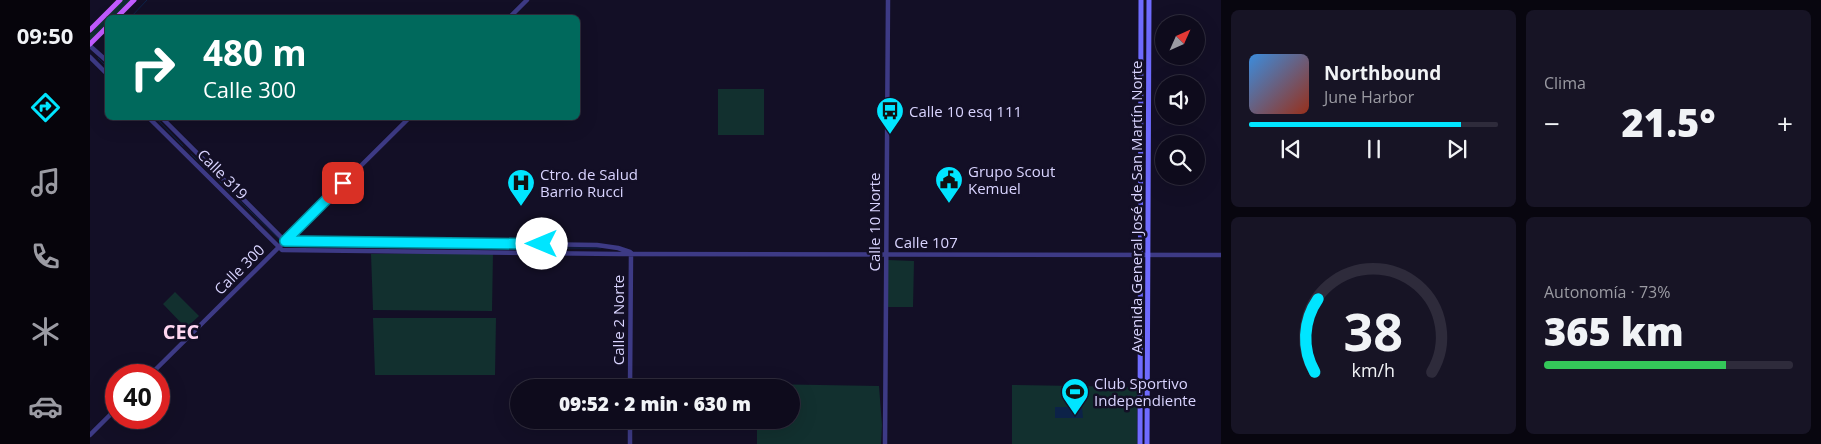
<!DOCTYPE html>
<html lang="es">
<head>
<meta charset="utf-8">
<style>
  :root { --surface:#0e0b1c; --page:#171425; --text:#f1f3f6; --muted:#9b9ba3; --line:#2e2b3b; --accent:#00e5ff }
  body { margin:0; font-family:"Open Sans",sans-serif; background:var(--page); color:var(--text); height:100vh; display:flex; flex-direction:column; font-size:19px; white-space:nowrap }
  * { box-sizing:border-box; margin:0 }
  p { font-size:16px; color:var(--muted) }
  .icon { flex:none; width:28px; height:28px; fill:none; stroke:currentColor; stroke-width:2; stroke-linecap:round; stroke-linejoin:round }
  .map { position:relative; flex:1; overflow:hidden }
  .side { display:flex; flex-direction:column; gap:10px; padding:10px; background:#08060f; width:600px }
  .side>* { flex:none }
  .guide { position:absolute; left:15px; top:15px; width:475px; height:105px; border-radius:8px; box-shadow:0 5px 20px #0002,0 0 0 1px var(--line); background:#00695c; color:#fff; overflow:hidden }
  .needle { width:32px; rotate:45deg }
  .tools { position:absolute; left:1065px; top:15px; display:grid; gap:10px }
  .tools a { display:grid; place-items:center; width:50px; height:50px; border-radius:50%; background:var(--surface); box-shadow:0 5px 20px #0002,0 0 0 1px var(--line); font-size:25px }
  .speed { position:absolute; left:15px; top:364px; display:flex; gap:10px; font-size:25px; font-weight:700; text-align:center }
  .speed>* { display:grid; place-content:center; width:65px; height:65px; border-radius:50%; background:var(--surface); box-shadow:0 5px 20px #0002,0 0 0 1px var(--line); line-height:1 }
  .speed .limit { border:8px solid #d22; background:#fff; color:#111 }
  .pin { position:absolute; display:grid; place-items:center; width:42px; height:42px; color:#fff; margin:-21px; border-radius:10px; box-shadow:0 2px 8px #0006 }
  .me { position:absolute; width:55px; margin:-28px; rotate:270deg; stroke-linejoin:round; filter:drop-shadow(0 0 4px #0008) }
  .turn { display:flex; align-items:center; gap:18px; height:105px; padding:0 15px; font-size:22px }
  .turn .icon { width:65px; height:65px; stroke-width:2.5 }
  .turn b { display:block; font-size:35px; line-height:42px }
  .big { font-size:38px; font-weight:800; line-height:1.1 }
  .side .card { flex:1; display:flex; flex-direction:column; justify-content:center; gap:8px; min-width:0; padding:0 18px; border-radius:8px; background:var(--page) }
  .side .dial { align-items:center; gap:0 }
  .dial svg { height:130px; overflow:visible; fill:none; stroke:var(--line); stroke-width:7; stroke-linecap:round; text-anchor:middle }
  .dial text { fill:var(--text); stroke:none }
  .song { display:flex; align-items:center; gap:15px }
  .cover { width:60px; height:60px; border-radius:8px; background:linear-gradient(135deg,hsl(210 70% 55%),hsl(10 70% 35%)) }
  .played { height:5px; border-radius:2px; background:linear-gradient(90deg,var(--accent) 85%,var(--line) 85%) }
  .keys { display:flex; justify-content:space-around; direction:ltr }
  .heat { display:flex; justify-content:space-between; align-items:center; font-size:28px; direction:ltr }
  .charge { height:8px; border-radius:4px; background:linear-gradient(90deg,#34c759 73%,var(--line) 0) }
  .side .tiles { flex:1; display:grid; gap:10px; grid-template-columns:repeat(2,1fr) }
  .trip { position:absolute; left:420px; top:379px; width:290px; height:50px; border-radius:25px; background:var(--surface); box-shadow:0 5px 20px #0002,0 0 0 1px var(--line); font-weight:800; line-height:50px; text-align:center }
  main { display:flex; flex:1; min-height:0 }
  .menu { display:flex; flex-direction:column; width:90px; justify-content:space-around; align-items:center; background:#06040b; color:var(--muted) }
  .menu .icon { width:35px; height:35px }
  .menu .on { color:var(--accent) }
  .menu b { font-size:22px; color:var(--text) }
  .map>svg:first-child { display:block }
</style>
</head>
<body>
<main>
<nav class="menu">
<b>09:50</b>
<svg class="icon on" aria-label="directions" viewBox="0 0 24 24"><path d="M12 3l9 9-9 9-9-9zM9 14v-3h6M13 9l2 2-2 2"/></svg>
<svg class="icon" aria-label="music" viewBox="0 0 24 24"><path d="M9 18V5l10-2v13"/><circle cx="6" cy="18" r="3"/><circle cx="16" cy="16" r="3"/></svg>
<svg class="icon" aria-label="phone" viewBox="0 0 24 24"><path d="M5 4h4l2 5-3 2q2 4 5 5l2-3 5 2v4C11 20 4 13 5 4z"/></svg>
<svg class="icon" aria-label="climate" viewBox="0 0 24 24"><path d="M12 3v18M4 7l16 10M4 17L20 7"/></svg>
<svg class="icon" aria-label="car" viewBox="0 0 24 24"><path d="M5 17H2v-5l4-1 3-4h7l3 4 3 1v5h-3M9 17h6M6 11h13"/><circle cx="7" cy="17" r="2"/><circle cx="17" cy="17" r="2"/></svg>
</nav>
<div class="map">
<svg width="1131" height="444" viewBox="0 0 1131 444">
  <rect width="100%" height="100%" fill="#130f26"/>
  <!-- green -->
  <path fill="#12302f" d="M 32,0 L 41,0 L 23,17 L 18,18 L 17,23 L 0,41 L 0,34 Z
    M 628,89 L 674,89 L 674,135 L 628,135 Z
    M 420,118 L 473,118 L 473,121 L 420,120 Z
    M 403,253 L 402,311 L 283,310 L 281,254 Z
    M 798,260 L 824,261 L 823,307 L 797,307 Z
    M 85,292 L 109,316 L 96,328 L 73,304 Z
    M 283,318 L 406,318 L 405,375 L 285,375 Z
    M 671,384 L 789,386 L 792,425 L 791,444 L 667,444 L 667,420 L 701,420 L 701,388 L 668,387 Z
    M 922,385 L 1047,387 L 1047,444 L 922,444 Z"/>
  <!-- water -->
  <path fill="#0c2248" d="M 965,407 L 992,407 L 993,418 L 965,418 Z"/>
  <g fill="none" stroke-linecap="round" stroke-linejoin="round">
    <!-- stream -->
    <path stroke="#0c2248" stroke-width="1" d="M 20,18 L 37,0
      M 40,18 L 57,0
      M 4,33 L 18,20
      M 16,41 L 18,39
      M 8,58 L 18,68
      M 66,118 L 93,146
      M 101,154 L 189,239
      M 201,246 L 279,247
      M 291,247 L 408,248
      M 420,248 L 511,248"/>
    <!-- tertiary -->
    <path stroke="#3d3a85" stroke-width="4.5" d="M 419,18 L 437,0
      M 0,46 L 18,62
      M 0,57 L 18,75
      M 59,118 L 192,250 L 529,254 L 1131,255
      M 72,118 L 195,241 L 507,245 L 528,248 L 540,252
      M 60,375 L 319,118
      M 540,388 L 541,253
      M 0,435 L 26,409
      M 540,444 L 540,420
      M 795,444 L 798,0"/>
    <!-- secondary -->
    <path stroke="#6f6bff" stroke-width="5" d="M 1050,444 L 1051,0
      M 1057,444 L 1059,0"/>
    <!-- primary -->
    <path stroke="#c25bff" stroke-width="5" d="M 26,18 L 44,0
      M 0,30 L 30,0
      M 0,44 L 18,26"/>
  </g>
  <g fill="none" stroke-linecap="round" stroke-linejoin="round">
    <defs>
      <path id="route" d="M 253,183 L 195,241 L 452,244"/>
    </defs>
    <!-- route casing -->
    <use href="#route" stroke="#0095a6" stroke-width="12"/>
    <!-- route -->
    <use href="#route" stroke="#00e5ff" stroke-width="9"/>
  </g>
  <!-- icons -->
  <defs>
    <symbol id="bus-pin" viewBox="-11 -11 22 30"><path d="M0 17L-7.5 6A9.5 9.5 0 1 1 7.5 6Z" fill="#00e5ff" stroke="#130f26"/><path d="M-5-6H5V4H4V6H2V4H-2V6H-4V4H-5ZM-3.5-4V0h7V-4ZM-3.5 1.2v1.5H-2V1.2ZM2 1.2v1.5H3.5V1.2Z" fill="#111"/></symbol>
    <symbol id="civic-pin" viewBox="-11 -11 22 30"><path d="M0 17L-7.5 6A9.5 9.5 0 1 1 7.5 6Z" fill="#00e5ff" stroke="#130f26"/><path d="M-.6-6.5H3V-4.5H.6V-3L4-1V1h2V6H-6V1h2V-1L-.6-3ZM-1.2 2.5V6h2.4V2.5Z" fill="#111"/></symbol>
    <symbol id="hospital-pin" viewBox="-11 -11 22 30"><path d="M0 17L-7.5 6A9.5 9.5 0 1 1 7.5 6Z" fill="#00e5ff" stroke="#130f26"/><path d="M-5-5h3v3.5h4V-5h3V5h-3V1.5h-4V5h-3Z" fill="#111"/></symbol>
    <symbol id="stadium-pin" viewBox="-11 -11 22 30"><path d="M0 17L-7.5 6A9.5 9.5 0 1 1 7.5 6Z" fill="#00e5ff" stroke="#130f26"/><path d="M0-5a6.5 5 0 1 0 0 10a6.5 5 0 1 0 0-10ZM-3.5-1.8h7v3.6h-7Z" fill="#111"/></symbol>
  </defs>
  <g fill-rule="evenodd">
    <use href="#bus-pin" x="784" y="95" width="32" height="43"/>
    <use href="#civic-pin" x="843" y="164" width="32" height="43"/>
    <use href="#hospital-pin" x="415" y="167" width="32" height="43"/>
    <use href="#stadium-pin" x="969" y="376" width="32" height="43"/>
  </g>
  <g text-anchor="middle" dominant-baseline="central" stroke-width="5" stroke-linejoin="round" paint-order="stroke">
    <!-- poi labels -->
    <g font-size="15" fill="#d9d4ff" stroke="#130f26" text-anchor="start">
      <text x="819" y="111">Calle 10 esq 111</text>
      <text x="878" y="171">Grupo Scout<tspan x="878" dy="17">Kemuel</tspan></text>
      <text x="450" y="174">Ctro. de Salud<tspan x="450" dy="17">Barrio Rucci</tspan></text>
      <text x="1004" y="383">Club Sportivo<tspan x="1004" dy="17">Independiente</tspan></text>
    </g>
    <!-- street labels -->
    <g font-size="15" fill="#d9d4ff" stroke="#130f26">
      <text transform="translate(133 174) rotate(45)">Calle 319</text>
      <text transform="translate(1046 207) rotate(-90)">Avenida General José de San Martín Norte</text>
      <text transform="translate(784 222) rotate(-90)">Calle 10 Norte</text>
      <text x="836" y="242">Calle 107</text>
      <text transform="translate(149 269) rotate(-45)">Calle 300</text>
      <text transform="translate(528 320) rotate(-90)">Calle 2 Norte</text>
    </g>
    <!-- district labels -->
    <g font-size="20" font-weight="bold" fill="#ffd6f0" stroke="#130f26">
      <text x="91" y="331">CEC</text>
    </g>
  </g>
</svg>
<div class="tools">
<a><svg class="needle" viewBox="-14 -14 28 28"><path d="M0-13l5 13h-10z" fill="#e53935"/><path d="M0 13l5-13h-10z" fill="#9b9ba3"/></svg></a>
<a><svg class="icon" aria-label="sound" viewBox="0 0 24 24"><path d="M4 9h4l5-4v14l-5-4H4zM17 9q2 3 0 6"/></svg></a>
<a><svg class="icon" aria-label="search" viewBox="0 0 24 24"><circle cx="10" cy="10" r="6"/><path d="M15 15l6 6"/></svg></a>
</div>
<div class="speed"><div class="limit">40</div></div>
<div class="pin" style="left:253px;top:183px;background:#d93025"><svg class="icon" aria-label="arrive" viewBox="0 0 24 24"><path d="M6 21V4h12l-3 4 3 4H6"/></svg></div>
<svg class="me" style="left:452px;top:244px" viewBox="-20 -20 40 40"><circle r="19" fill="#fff"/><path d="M0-13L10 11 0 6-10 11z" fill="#00e5ff"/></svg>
<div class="trip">09:52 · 2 min · 630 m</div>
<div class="guide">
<div class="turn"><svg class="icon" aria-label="right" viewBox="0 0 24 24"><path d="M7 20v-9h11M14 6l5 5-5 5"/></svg><div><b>480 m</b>Calle 300</div></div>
</div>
</div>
<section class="side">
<div class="tiles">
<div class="card">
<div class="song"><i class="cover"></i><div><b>Northbound</b><p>June Harbor</p></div></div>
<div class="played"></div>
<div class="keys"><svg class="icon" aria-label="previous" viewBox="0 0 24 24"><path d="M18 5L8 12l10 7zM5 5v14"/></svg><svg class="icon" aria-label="pause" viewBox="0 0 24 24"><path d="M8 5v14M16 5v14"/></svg><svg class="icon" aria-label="next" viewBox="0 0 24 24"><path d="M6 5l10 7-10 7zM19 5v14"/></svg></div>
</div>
<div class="card"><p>Clima</p>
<div class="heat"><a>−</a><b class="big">21.5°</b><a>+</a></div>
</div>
<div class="card dial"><svg viewBox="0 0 100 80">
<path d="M14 69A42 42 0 1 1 86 69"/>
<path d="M14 69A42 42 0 0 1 16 24" stroke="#00e5ff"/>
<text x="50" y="56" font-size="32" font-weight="700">38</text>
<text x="50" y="72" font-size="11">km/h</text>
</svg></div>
<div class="card"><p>Autonomía · 73%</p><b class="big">365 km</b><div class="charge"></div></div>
</div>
</section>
</main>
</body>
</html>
